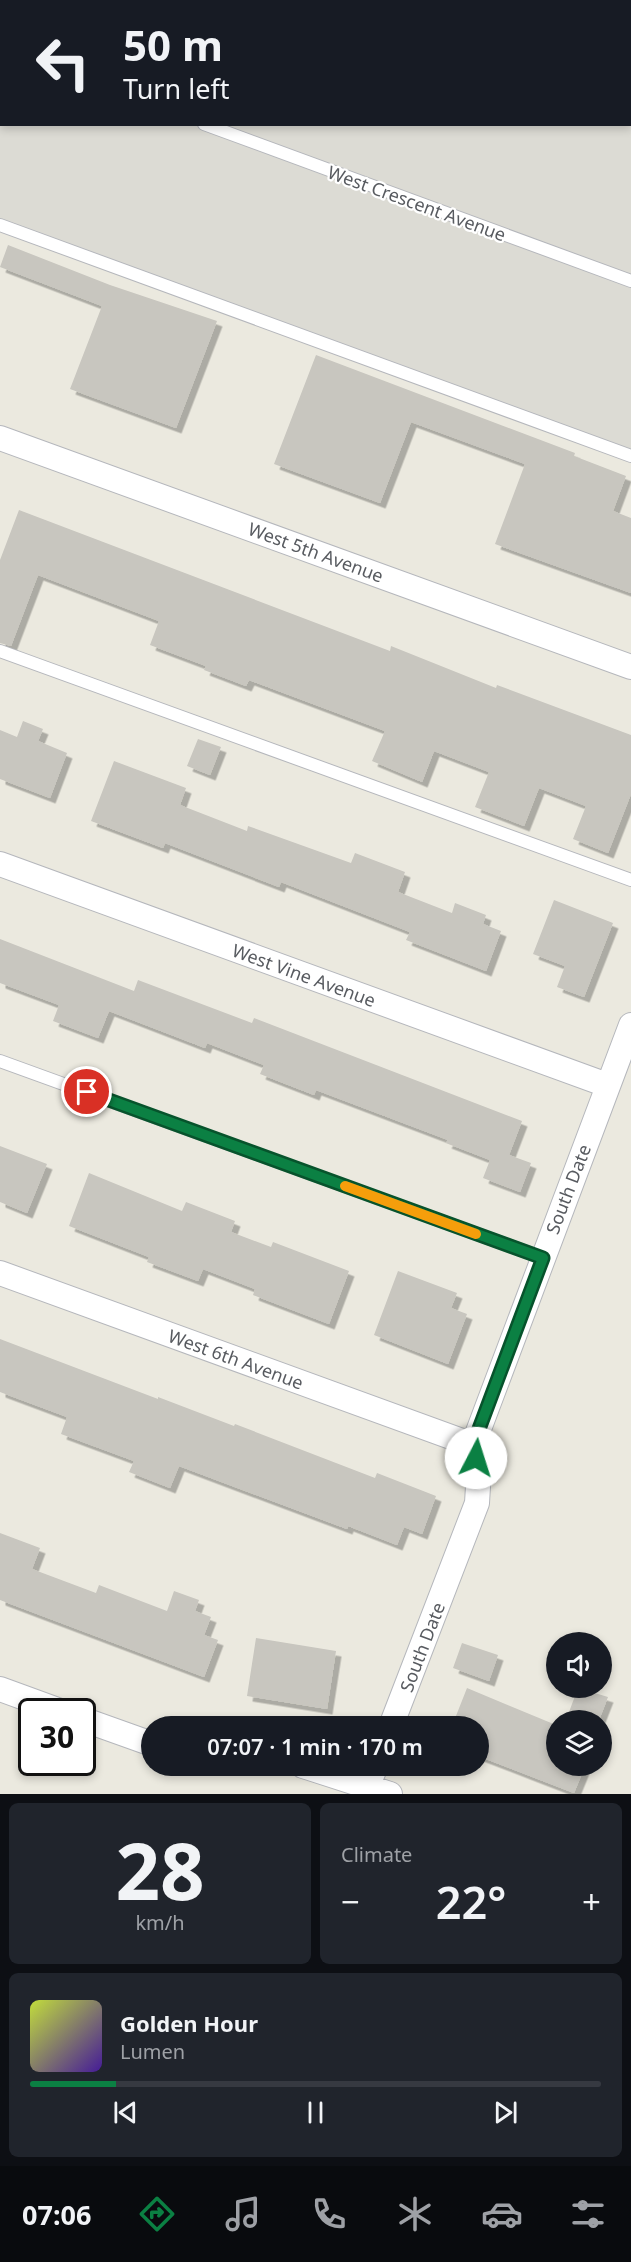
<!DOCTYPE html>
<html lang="en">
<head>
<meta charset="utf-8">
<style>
  :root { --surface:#171b24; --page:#20242c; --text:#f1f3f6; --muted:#9ea1a6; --line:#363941; --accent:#0b8043 }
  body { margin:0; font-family:"Noto Sans",sans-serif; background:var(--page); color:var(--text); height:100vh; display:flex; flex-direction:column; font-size:22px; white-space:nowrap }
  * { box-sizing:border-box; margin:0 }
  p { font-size:20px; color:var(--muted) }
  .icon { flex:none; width:33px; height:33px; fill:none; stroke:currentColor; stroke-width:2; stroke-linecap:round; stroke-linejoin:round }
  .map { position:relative; height:1794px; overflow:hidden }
  .details { display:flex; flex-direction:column; gap:9px; padding:9px; background:#0d0f14; flex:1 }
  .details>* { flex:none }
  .guide { position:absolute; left:0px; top:0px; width:632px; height:126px; box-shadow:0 3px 9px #0003; background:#171b24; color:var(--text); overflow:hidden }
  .controls { position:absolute; left:546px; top:1632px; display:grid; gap:12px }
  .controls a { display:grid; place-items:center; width:66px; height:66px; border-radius:50%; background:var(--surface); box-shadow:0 3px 9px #0003; font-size:30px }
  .speed { position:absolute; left:18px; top:1698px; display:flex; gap:12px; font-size:30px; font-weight:700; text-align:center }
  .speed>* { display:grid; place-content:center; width:78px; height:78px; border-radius:50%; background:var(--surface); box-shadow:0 3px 9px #0003; line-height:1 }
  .speed .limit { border:3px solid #111; border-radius:9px; background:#fff; color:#111 }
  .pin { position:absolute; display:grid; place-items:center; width:51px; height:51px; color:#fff; margin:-26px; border:3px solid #fff; border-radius:50%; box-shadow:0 2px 6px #0007 }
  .me { position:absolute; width:66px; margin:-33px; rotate:5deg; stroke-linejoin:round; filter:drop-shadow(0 0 4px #0008) }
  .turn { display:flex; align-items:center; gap:21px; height:126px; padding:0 24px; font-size:27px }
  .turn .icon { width:78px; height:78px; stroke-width:2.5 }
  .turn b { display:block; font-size:42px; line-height:51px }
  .big { font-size:45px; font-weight:600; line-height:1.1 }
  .details .widget { flex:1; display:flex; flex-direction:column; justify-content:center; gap:9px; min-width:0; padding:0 21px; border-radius:9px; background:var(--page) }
  .details .dial { align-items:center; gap:0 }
  .dial b { font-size:78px; line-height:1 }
  .song { display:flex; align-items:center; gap:18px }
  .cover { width:72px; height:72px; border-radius:9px; background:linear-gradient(135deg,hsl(70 70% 55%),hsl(260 70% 35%)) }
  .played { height:6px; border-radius:3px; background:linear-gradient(90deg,var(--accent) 15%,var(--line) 15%) }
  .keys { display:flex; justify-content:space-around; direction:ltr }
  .heat { display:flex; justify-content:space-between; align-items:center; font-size:33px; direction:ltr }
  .details .tiles { flex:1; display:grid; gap:9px; grid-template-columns:1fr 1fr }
  .widget:last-child { grid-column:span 2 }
  .trip { position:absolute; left:141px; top:1716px; width:348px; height:60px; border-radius:30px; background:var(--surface); box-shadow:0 3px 9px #0003; font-weight:600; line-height:60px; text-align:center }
  .tabs { display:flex; height:96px; justify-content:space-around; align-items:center; background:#090b0e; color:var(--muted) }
  .tabs .icon { width:42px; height:42px }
  .tabs .on { color:var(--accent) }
  .tabs b { font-size:27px; color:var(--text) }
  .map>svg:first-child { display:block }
</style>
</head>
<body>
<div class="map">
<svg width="631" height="1794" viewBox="0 0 631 1794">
  <defs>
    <filter id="shadow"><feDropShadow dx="5.5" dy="5.5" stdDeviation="0" flood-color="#0004"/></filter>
  </defs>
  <rect width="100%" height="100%" fill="#ebe9df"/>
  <!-- industrial -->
  <path fill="#dcdbd4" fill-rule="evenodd" d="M 0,0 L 631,0 L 631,449 L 0,221 ZM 2,2 L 630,2 L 630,124 L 2,124 Z"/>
  <!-- building -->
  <path fill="#c8c6bf" filter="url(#shadow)" d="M 8,245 L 110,285 L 217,321 L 176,428 L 70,389 L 102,306 L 0,267 Z
    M 316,355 L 575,453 L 574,456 L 626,476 L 613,511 L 631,518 L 631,593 L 495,544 L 525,464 L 411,422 L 380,503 L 274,464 Z
    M 19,510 L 390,651 L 391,646 L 496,688 L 497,685 L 631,735 L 631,794 L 608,853 L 573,839 L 586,806 L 539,788 L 524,826 L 475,807 L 489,772 L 434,751 L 422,782 L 372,761 L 385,731 L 249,680 L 246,686 L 204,670 L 206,666 L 150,645 L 159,621 L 38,575 L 11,646 L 0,643 L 0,560 Z
    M 23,721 L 43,729 L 38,741 L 67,753 L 50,798 L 0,779 L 0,730 L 17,737 Z
    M 198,739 L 221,747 L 210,775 L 187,766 Z
    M 114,761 L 186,788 L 180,805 L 247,831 L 248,826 L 351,863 L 355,853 L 405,872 L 398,892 L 452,913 L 455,903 L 486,915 L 483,924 L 501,931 L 486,971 L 406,940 L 410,932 L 281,882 L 279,887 L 165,843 L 163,848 L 91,821 Z
    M 554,900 L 613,923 L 584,997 L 557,987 L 565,966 L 533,954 Z
    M 0,939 L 134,991 L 138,980 L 252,1023 L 254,1018 L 522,1121 L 509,1155 L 531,1163 L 520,1192 L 483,1178 L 490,1160 L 446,1143 L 448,1140 L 316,1090 L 314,1095 L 260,1074 L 264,1065 L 207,1043 L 205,1048 L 109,1011 L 98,1038 L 53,1021 L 59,1005 L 0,983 Z
    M 0,1146 L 47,1164 L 27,1213 L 0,1202 Z
    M 89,1173 L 182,1211 L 186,1202 L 235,1221 L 231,1232 L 271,1247 L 273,1242 L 349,1271 L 329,1324 L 253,1295 L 255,1289 L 203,1269 L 198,1281 L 147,1262 L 149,1257 L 69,1226 Z
    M 398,1271 L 457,1293 L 451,1308 L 467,1314 L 448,1364 L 374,1335 Z
    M 0,1339 L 158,1399 L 158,1397 L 234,1426 L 235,1424 L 375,1478 L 377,1473 L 436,1496 L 422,1534 L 404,1527 L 397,1545 L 348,1526 L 347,1529 L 179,1466 L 170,1488 L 129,1472 L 134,1461 L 61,1434 L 67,1417 L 0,1392 Z
    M 0,1533 L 40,1548 L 32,1569 L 96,1593 L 99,1585 L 167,1611 L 174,1591 L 199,1600 L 195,1611 L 211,1617 L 204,1635 L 218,1640 L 204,1677 L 0,1600 Z
    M 256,1638 L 336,1651 L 327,1709 L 247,1696 Z
    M 462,1643 L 498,1655 L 489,1681 L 453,1668 Z
    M 467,1688 L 556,1725 L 556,1766 L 585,1766 L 574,1793 L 478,1756 L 478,1726 L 452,1726 Z
    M 578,1688 L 608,1697 L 599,1720 L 566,1720 Z"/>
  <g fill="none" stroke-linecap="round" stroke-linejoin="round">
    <defs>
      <path id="lane" d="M 0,50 L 2,50
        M 204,124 L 631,281
        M 0,225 L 631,456
        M 0,651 L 631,880
        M 0,1061 L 543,1258"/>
      <path id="street" d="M 0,438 L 631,667
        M 0,864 L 607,1085
        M 0,1273 L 473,1445
        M 0,1689 L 63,1712
        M 82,1719 L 152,1744
        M 391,1726 L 477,1503 L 479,1470 L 473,1445 L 631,1025
        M 303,1766 L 390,1794
        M 364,1794 L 376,1766"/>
    </defs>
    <!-- lane casing -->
    <use href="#lane" stroke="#b5b7bc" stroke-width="14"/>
    <!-- street casing -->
    <use href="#street" stroke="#b5b7bc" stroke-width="26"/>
    <!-- lane -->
    <use href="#lane" stroke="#fff" stroke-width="12"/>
    <!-- street -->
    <use href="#street" stroke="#fff" stroke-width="24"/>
  </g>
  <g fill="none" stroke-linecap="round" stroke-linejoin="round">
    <defs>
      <path id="route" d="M 87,1092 L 543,1258 L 473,1445 L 476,1458"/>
    </defs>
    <!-- route casing -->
    <use href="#route" stroke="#07532c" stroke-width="15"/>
    <!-- route -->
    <use href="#route" stroke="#0b8043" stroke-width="10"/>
    <!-- slow -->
    <path stroke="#f59e0b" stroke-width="10" d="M 345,1186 L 476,1234"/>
  </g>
  <g text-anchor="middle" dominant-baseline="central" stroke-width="4.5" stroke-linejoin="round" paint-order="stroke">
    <!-- street labels -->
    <g font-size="18" fill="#585b60" stroke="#fff">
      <text transform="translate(417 203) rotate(20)">West Crescent Avenue</text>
      <text transform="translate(316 552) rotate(20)">West 5th Avenue</text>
      <text transform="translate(304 975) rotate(20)">West Vine Avenue</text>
      <text transform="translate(568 1189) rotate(-69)">South Date</text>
      <text transform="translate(236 1359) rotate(20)">West 6th Avenue</text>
      <text transform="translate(422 1647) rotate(-69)">South Date</text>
    </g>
  </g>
</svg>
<div class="controls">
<a><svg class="icon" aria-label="sound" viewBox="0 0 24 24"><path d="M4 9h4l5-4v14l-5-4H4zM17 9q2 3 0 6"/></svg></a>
<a><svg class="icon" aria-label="layers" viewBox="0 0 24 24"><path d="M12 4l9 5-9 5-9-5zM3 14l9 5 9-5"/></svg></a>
</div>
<div class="speed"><div class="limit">30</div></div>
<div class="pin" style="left:87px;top:1092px;background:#d93025"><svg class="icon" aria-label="arrive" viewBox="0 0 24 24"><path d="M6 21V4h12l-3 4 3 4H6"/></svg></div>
<svg class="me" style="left:476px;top:1458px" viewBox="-20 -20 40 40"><circle r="19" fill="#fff"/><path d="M0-13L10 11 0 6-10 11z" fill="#0b8043"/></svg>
<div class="trip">07:07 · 1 min · 170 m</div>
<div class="guide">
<div class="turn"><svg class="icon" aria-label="left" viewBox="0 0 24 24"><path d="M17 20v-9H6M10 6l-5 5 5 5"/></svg><div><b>50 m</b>Turn left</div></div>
</div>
</div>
<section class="details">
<div class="tiles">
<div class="widget dial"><b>28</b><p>km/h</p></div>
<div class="widget"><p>Climate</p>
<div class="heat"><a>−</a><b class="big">22°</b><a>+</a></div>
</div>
<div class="widget">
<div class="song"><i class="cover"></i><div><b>Golden Hour</b><p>Lumen</p></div></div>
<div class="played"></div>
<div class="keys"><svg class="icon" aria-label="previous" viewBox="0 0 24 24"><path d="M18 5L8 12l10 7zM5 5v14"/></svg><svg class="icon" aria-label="pause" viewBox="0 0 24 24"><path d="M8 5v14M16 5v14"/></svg><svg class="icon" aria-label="next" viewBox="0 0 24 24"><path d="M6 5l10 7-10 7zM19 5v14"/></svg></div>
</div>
</div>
</section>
<nav class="tabs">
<b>07:06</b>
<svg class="icon on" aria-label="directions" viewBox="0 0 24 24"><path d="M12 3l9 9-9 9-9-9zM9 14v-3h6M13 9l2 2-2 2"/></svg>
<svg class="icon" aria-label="music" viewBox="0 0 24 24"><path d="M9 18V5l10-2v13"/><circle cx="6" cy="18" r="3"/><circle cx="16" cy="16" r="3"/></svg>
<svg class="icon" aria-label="phone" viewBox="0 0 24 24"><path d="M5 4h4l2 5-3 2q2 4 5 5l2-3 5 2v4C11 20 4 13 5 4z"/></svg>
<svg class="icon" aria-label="climate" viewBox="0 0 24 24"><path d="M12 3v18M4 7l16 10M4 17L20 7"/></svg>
<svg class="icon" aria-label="car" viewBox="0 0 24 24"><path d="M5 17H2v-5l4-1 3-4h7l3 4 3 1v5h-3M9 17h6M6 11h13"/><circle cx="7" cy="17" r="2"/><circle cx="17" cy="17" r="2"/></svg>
<svg class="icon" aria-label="filters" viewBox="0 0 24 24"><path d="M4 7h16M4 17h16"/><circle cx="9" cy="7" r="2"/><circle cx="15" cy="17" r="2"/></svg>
</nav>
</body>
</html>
